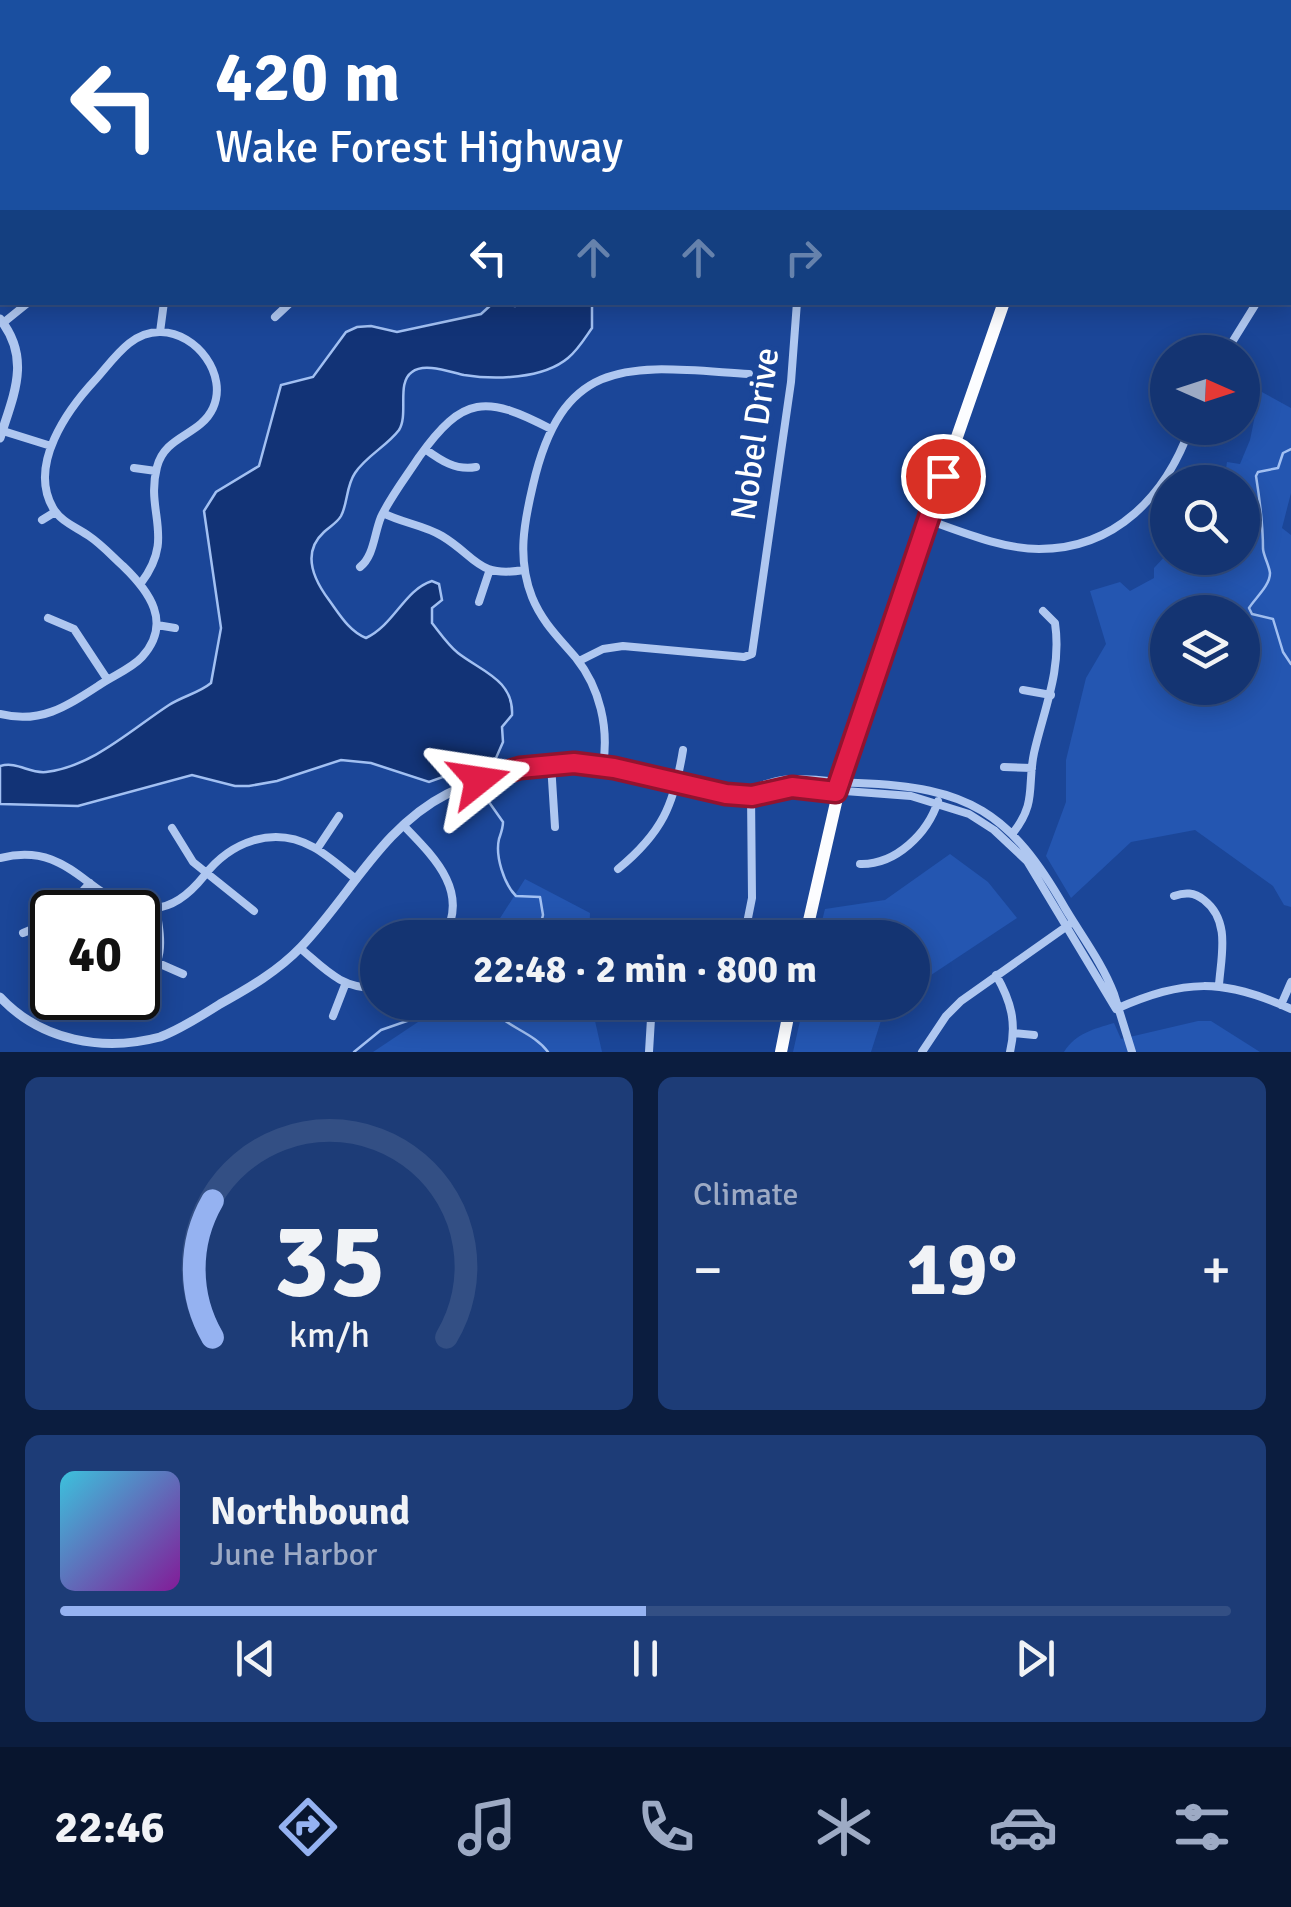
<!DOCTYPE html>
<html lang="en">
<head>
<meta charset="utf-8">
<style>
  :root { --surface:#143472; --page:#1d3c77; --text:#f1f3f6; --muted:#9daac4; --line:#334f84; --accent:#95b2f1 }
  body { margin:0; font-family:Signika,sans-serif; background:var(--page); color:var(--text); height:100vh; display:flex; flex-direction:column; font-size:38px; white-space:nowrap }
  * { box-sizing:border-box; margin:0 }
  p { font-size:32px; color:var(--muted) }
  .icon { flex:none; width:55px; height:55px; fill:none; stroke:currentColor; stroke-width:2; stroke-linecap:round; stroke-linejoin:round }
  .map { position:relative; height:1052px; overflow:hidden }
  .details { display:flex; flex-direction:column; gap:25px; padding:25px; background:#0b1d3f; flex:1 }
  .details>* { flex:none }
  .top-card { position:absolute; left:0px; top:0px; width:1292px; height:305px; box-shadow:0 5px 25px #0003,0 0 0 2px var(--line); background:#1a4fa0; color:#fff; overflow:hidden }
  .needle { width:65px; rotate:93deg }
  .buttons { position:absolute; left:1150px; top:335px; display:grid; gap:20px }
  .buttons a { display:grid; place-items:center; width:110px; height:110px; border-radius:50%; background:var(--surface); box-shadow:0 5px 25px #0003,0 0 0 2px var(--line); font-size:50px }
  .speed { position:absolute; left:30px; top:890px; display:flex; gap:20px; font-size:50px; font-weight:700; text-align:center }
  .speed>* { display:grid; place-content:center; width:130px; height:130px; border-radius:50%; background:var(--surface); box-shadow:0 5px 25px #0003,0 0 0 2px var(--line); line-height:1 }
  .speed .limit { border:5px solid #111; border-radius:15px; background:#fff; color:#111 }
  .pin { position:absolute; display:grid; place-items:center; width:85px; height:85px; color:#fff; margin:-42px; border:5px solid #fff; border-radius:50%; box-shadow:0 2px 10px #0007 }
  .me { position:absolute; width:110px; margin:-55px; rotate:75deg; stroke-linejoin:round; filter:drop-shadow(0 0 8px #0008) }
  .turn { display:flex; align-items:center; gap:35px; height:210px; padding:0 50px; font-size:45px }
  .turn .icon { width:130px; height:130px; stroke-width:2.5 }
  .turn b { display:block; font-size:70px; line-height:85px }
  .lanes { display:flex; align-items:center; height:95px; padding:0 50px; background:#0003; justify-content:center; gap:50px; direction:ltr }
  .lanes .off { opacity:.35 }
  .big { font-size:75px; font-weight:700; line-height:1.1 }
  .details .card { flex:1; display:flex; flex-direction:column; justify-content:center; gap:15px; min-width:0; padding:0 35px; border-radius:15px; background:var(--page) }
  .details .dial { align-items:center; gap:0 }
  .dial svg { height:260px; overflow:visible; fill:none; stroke:var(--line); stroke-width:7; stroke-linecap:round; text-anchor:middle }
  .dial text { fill:var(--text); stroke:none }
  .song { display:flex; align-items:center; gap:30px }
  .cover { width:120px; height:120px; border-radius:15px; background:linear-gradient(135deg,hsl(190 70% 55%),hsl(290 70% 35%)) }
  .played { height:10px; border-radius:5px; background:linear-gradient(90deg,var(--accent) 50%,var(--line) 50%) }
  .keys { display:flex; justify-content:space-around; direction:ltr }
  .heat { display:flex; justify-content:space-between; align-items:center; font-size:55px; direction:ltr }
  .details .tiles { flex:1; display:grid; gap:25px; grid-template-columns:1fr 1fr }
  .card:last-child { grid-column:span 2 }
  .trip { position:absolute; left:360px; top:920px; width:570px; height:100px; border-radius:50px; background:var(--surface); box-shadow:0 5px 25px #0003,0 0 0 2px var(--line); font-weight:700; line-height:100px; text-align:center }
  .tabs { display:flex; height:160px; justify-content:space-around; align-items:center; background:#08152e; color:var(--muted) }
  .tabs .icon { width:70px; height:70px }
  .tabs .active { color:var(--accent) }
  .tabs b { font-size:45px; color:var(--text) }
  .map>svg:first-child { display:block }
</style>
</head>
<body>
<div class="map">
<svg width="1291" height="1052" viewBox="0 0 1291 1052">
  <rect width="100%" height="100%" fill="#1b4698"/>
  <!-- green -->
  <path fill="#2456b1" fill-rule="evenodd" d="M 1260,391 L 1291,408 L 1291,493 L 1282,528 L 1291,535 L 1291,907 L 1284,905 L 1273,886 L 1195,830 L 1131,842 L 1071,898 L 1046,856 L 1066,802 L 1066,760 L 1086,678 L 1106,644 L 1090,591 L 1120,582 L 1130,591 L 1154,578 L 1154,568 L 1167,554 L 1168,558 L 1242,558 L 1242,482 L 1224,482 L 1227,462 L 1240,464 L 1250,440 ZM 1168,612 L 1242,612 L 1242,688 L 1168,688 Z
    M 950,854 L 988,882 L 1017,918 L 913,987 L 912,938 L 818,937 L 825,909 L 885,900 Z
    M 525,879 L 590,913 L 589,937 L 488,937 Z
    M 448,1002 L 591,1003 L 602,1052 L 373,1052 Z
    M 804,1003 L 804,1002 L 890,1003 L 886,1005 L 871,1052 L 793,1052 Z
    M 1198,1021 L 1211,1021 L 1260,1052 L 1064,1052 C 1076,1033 1094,1029 1114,1023 L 1121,1039 Z"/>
  <!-- water -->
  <path fill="#123376" stroke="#a2c0f2" stroke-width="2.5" d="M 493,303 L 515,306 L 535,303 L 592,303 L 592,328 C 585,338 578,350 568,358 C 543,379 495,380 464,375 C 450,372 424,362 412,372 C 396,383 409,414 399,430 C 387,446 366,456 355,473 C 346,486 348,503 341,516 C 337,523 329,527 324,532 C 301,553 314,580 329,600 C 340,615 349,631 366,638 C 395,624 404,590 432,581 L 439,584 L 442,600 L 432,608 L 432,623 C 440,633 448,645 458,653 C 481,671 514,680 512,715 L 502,727 L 503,742 L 496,758 L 429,782 L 371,763 L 341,760 L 277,781 L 249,786 L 235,786 L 192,775 L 78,806 L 0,804 L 0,766 C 18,761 29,774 46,772 C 92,767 132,729 169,705 C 183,696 199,693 211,683 L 221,628 L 204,511 L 216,492 L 259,466 L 281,385 L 313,377 L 346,332 L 357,327 L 371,326 L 397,332 L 481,314 Z"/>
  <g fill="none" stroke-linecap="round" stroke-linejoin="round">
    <!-- stream -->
    <path stroke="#a2c0f2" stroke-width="2.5" d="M 311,0 L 312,2
      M 363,0 L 363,2
      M 1228,2 L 1229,0
      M 1290,229 L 1291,229
      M 1291,449 L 1283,453 L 1278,468 L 1258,472 L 1256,476 C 1260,501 1263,524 1263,549 C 1264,557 1269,565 1270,573 C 1270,586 1255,598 1249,608 L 1252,614 L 1273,619 L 1283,652 L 1291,664
      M 475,791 L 484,795 L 503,822 C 503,828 501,833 499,839 C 495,856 504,884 516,896 L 540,897 L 543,915 L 539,931 L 523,938
      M 470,1002 L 487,1007
      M 487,1002 C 501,1027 532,1030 548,1052
      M 354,1052 L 381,1030 L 433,1012 L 440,1002"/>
    <!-- minor -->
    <path stroke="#afc7f0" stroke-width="8" d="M 476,0 L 482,2
      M 546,2 L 547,0
      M 275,317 L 291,302
      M 3,323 L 29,302
      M 160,332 L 164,302
      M 1226,352 L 1257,302
      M 0,430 L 51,446
      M 425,449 C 440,460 456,471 476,467
      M 134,468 L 156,471
      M 383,513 C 402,523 424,525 442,536 C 477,557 477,578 524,570
      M 42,520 L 55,512
      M 928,520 C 962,532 1003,549 1039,549 C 1116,549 1166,495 1190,428
      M 360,567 C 374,556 374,534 381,517 C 391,496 406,477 419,457 C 463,395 486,395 551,429
      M 479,602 L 489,572
      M 48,618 L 74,629 L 107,679
      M 157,625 L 175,628
      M 579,661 L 603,649 L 623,646 L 744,657 L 752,654 L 791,382 L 797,302
      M 1023,690 L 1051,695
      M 0,714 C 40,724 66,707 98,686 C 112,676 131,669 142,657 C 173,623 149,591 123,566 C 112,556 101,544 89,536 C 76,527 61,522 53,508 C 28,465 67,410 96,379 C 114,359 131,331 161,332 C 197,333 228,375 213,408 C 200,436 165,435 157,467 C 145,513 176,537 141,583
      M 551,764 L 555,827
      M 603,765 C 609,728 600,688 576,658 C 559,638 542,622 532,597 C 517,559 524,523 533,485 C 564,350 635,367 749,374
      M 1004,767 L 1032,768
      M 677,783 L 722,794 L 752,796 L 792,787 L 911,796 L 969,814 L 994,830 L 1027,861 L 1116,1009
      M 740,794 C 794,770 803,781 858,783 C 969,787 1010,812 1065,908 C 1081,935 1103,964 1114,994 C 1120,1013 1126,1033 1132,1052
      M 403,825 C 434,857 471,892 443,938
      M 172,828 L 193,862 L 254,911
      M 1013,833 C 1037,803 1027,786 1034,753 C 1044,709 1062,670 1055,623 L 1043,611
      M 317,849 L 339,816
      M 0,858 C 78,839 88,911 154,908 C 175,907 192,891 204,876 C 230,842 273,825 313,847 C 328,855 342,868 356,879
      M 860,864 C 896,865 928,833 938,801
      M 618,869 C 662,833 674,805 683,750
      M 1174,896 C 1185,892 1194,892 1204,900 C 1231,921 1221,956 1219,985
      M 64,912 L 90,883
      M 23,933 L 52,921
      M 678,938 C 699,926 720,931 743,938
      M 744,938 L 752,898 L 751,794
      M 300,948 C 326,970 341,989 378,988
      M 158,963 L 183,974
      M 996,975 C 1011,1001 1017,1023 1010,1052
      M 138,984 C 167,964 161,939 156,908
      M 1281,1005 L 1291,982
      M 1116,1009 C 1185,979 1222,978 1291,1009
      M 333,1016 L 345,985
      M 1013,1033 L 1034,1035
      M 649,1052 L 652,1002
      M 922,1052 L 946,1016 L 961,1001 L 1070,924"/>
    <!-- tertiary -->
    <path stroke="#afc7f0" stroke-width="9" d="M 646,0 L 648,2
      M 18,2 L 18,0
      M 0,97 L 2,89
      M 1290,247 L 1291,248
      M 0,319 C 32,359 13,396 0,438
      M 0,997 C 41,1041 103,1052 160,1037 C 181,1029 201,1016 220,1004 C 249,988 278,971 301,947 C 350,896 382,827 447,794 C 531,751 590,761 677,783"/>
    <!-- trunk -->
    <path stroke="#fcfdff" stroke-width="12" d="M 1109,2 L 1109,0
      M 805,938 L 848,750 L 1004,302
      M 781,1052 L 791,1002"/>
  </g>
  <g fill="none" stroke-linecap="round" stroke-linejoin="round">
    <defs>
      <path id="route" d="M 479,780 L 520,768 L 574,763 L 614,768 L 726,794 L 752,796 L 792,787 L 836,792 L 943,476"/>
    </defs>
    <!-- route casing -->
    <use href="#route" stroke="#92132f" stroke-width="25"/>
    <!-- route -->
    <use href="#route" stroke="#e11d48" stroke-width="18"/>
  </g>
  <g text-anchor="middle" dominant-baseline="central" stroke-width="10" stroke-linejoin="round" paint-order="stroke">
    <!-- street labels -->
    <g font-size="35" fill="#fff" stroke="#1b4698">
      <text transform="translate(755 434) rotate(-82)">Nobel Drive</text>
    </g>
  </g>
</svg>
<div class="buttons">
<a><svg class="needle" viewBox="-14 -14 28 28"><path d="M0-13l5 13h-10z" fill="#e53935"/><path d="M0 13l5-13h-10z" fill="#9daac4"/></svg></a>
<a><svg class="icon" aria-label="search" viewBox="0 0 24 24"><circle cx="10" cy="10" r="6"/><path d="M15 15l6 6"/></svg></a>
<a><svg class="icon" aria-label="layers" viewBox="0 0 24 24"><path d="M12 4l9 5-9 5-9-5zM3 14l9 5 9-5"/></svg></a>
</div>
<div class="speed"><div class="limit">40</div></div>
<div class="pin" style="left:943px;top:476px;background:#d93025"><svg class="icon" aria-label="arrive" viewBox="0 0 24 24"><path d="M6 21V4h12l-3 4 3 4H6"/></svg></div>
<svg class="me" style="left:479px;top:780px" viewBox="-20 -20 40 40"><path d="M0-17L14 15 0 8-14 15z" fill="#e11d48" stroke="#fff" stroke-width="4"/></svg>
<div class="trip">22:48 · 2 min · 800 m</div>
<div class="top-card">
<div class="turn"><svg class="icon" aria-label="left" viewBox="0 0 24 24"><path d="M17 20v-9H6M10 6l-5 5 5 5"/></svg><div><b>420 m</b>Wake Forest Highway</div></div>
<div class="lanes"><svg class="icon" aria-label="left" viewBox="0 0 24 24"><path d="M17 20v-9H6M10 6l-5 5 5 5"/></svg><svg class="icon off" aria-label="ahead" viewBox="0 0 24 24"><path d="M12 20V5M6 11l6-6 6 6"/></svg><svg class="icon off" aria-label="ahead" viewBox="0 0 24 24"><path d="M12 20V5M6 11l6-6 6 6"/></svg><svg class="icon off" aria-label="right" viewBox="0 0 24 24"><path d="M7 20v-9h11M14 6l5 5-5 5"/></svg></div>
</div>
</div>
<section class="details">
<div class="tiles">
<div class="card dial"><svg viewBox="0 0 100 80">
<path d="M14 69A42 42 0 1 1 86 69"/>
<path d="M14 69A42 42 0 0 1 14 27" stroke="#95b2f1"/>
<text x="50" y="56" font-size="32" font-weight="700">35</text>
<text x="50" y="72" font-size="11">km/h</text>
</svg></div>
<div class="card"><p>Climate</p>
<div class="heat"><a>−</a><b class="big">19°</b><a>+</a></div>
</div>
<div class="card">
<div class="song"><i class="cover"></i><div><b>Northbound</b><p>June Harbor</p></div></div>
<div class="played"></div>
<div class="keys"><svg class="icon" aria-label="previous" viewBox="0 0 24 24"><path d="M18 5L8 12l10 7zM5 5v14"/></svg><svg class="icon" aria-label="pause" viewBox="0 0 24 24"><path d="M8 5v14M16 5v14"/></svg><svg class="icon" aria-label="next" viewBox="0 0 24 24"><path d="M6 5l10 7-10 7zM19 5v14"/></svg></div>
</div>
</div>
</section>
<nav class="tabs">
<b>22:46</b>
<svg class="icon active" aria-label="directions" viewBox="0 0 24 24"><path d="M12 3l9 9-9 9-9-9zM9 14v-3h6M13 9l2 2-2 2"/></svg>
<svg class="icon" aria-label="music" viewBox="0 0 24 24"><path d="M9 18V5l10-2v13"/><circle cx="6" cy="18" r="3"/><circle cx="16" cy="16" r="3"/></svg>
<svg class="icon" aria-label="phone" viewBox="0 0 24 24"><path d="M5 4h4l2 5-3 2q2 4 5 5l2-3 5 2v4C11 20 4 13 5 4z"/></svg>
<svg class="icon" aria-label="climate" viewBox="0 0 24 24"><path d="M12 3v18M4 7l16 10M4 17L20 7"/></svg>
<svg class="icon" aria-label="car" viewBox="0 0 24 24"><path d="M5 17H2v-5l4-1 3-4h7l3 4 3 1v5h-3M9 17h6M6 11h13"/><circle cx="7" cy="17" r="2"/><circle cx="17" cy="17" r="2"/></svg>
<svg class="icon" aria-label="filters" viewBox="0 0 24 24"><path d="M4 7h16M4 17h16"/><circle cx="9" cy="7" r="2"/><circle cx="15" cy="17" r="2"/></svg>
</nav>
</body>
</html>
